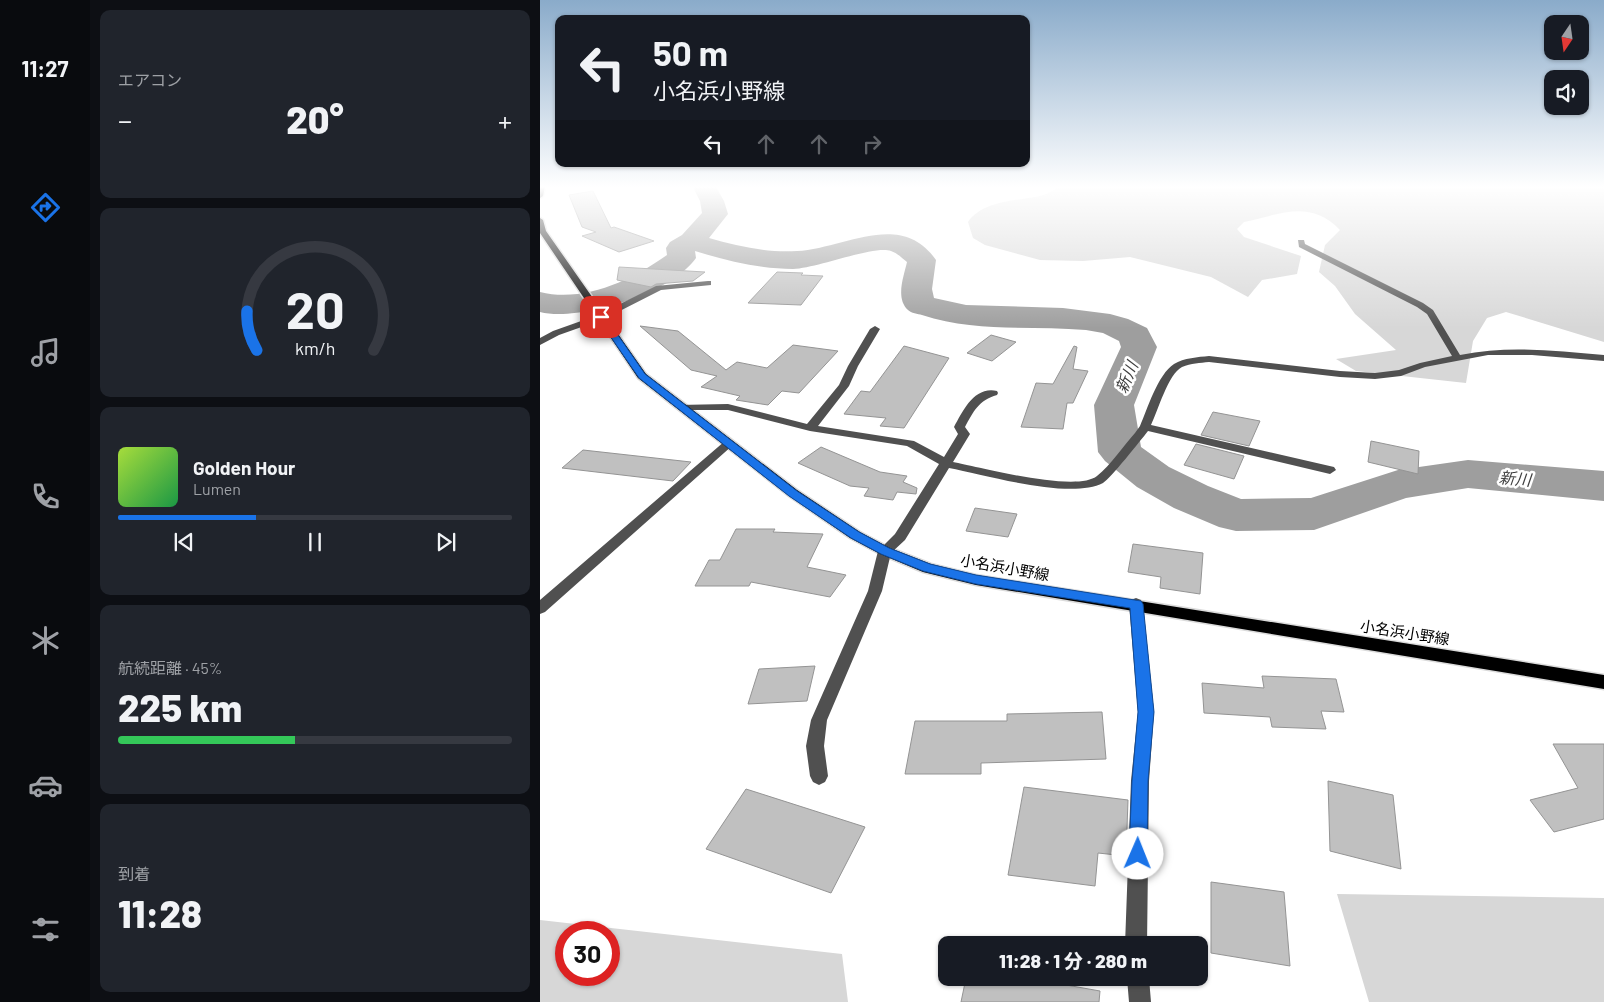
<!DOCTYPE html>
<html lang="ja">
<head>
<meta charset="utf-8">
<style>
  :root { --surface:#171b24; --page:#20242c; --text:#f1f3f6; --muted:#9ea1a6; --line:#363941; --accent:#1a73e8 }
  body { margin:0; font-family:Barlow,"Noto Sans JP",sans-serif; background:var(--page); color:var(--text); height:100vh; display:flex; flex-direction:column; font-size:19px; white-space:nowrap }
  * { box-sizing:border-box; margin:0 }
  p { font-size:16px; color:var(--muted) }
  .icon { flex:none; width:28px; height:28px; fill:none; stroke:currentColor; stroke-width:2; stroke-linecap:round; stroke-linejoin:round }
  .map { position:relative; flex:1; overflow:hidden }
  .details { display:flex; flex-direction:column; gap:10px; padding:10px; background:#0d0f14; width:450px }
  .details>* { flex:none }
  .top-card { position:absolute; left:15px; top:15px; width:475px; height:152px; border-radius:10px; box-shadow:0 1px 4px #0004; background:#171b24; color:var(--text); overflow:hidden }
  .needle { width:32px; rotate:193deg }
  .controls { position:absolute; left:1004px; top:15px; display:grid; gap:10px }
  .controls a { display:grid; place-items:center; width:45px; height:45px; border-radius:10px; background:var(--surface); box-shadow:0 1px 4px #0004; font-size:25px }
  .speed { position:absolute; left:15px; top:921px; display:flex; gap:10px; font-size:25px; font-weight:700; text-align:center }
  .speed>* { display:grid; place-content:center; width:65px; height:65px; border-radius:50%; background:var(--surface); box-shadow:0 1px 4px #0004; line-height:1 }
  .speed .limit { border:8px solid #d22; background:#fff; color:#111 }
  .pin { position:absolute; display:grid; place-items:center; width:42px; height:42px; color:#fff; margin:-21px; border-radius:10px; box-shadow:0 2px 8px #0006 }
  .me { position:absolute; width:55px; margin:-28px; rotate:1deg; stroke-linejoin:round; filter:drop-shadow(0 0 4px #0008) }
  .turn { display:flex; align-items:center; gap:18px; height:105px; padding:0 15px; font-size:22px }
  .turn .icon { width:65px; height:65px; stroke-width:2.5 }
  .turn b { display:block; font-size:35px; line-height:42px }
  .lanes { display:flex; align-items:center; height:48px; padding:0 15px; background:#0003; justify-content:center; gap:25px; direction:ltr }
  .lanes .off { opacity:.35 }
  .big { font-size:38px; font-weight:800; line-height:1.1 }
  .details .card { flex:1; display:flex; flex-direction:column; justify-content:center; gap:8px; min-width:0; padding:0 18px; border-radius:10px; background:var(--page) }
  .details .dial { align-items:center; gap:0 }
  .dial svg { height:130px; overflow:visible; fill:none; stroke:var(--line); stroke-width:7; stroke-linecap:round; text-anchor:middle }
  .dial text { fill:var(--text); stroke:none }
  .song { display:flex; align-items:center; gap:15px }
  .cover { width:60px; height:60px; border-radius:8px; background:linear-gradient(135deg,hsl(80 70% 55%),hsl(140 70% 35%)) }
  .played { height:5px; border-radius:2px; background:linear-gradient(90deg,var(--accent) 35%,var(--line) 35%) }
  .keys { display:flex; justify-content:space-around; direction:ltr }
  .heat { display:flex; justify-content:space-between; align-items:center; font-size:28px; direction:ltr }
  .charge { height:8px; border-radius:4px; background:linear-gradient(90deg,#34c759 45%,var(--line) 0) }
  .trip { position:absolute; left:398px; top:936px; width:270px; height:50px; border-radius:10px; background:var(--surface); box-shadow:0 1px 4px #0004; font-weight:800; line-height:50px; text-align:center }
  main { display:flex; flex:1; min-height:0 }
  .tab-bar { display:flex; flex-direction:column; width:90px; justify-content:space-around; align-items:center; background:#090b0e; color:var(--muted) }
  .tab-bar .icon { width:35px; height:35px }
  .tab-bar .current { color:var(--accent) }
  .tab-bar b { font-size:22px; color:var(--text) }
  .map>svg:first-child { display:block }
</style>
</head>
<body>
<main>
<nav class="tab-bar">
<b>11:27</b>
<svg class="icon current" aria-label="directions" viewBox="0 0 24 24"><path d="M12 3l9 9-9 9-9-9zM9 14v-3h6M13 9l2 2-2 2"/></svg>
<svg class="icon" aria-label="music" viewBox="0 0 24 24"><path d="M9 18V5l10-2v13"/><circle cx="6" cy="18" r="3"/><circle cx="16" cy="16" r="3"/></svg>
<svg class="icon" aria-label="phone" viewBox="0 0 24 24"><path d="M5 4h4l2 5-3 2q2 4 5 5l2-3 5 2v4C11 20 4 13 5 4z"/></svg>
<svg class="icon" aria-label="climate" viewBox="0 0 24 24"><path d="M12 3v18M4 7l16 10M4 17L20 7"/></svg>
<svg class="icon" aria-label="car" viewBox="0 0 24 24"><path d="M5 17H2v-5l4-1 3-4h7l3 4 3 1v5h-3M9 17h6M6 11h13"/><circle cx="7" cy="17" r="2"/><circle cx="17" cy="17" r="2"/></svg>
<svg class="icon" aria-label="filters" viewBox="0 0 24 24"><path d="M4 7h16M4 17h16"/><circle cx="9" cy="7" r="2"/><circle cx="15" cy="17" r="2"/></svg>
</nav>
<section class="details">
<div class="card"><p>エアコン</p>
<div class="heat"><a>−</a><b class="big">20°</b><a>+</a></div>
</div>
<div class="card dial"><svg viewBox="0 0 100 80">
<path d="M14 69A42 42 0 1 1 86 69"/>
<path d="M14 69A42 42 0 0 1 8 45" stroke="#1a73e8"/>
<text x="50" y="56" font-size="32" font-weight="700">20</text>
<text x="50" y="72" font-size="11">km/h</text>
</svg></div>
<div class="card">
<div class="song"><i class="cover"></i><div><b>Golden Hour</b><p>Lumen</p></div></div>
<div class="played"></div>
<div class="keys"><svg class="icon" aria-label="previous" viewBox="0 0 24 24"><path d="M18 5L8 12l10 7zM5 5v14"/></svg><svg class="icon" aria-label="pause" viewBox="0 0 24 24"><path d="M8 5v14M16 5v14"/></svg><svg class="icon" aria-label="next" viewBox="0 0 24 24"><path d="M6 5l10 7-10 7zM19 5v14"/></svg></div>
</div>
<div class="card"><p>航続距離 · 45%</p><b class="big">225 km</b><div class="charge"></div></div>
<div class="card"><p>到着</p><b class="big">11:28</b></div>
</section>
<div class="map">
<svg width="1064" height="1002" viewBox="0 0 1064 1002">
  <rect width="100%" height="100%" fill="#fff"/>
  <!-- green -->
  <path fill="#d7d7d7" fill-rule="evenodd" d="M 517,187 L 1064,187 L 1064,342 L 966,312 L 947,318 L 933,341 L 926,383 L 816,371 L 796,359 L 856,350 L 815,314 L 795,286 L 779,272 L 785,245 L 800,230 C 770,199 741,214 704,222 L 697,229 L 704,237 L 761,256 L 757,274 L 722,280 L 708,297 L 671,277 L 590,257 L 543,261 L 500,260 L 445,245 L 433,238 L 428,222 C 449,192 503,205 517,187 Z
    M 797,894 L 1064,898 L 1064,1002 L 829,1002 Z
    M 0,920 L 302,954 L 308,1002 L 0,1002 ZM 26,932 L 69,932 L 69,975 L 26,975 Z"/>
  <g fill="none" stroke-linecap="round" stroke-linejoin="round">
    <!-- river -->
    <path fill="#9e9e9e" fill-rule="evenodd" d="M 153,187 L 176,187 L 184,201 L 188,214 L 169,238 C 197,246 227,253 257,251 C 303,249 361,209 396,260 L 392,289 L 394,298 L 426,305 L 523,308 L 570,314 L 588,319 L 607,328 L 617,347 L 594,405 L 601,447 L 629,467 L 668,486 L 701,499 L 771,498 L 858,470 L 928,460 L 1064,471 L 1064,501 L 928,488 L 866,498 L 774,530 L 696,531 L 679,527 L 634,508 L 597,487 L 565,461 L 558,452 L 554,405 L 581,347 L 579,341 L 563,333 L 546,330 C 492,325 435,333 382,315 C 378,314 371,313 368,310 C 355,298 364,276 367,262 C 362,258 357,253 351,251 C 334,245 278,268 253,269 C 220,269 187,261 155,251 L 156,258 C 132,293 40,322 0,312 L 0,292 C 44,303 92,280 127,255 L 126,248 L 130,242 L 142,235 L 162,213 L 160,201 Z"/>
  </g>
  <!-- building -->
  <path fill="#c0c0c0" stroke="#949494" d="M 53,191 L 71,228 L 74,227 L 114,241 L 79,252 L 42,236 L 56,232 L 42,227 L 29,195 Z
    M 79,267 L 165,272 L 153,281 L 116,284 L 111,287 L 77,280 Z
    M 237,272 L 263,273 L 261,275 L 283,276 L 261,305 L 208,303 Z
    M 100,326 L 138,331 L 186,370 L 197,362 L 227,368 L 253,345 L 298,351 L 259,393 L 242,391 L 228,405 L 196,400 L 200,396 L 161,387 L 177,376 L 151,370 Z
    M 451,335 L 476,342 L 452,361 L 427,353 Z
    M 364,346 L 409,358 L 364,428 L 340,426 L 346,418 L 304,414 L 321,391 L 330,392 Z
    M 534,346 L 537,347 L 533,369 L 548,371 L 533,403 L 527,403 L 523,429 L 481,427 L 496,383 L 513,384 Z
    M 673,412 L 720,421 L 709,446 L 661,435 Z
    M 831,441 L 879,451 L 878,474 L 828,462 Z
    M 656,444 L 704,456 L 694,479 L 644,465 Z
    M 281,447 L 340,472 L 367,476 L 363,482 L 377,488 L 376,494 L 357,492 L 353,500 L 324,496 L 329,488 L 310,486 L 258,463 Z
    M 43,450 L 151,462 L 133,481 L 22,468 Z
    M 435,508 L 477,514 L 468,537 L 426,531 Z
    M 196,529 L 235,529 L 233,532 L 283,534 L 267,567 L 306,575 L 290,597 L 211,582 L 209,586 L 155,586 L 169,560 L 180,560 Z
    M 593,544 L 663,553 L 660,594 L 620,588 L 621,577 L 588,572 Z
    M 275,666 L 267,701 L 208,704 L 219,669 Z
    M 722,676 L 796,679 L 804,712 L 781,711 L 786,729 L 732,727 L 730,717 L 664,713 L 662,683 L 724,688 Z
    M 562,712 L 566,759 L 441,763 L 441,774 L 365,774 L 375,721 L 467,721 L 467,714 Z
    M 1013,744 L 1064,744 L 1064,819 L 1014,832 L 990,800 L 1038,788 Z
    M 788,781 L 853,795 L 861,869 L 790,851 Z
    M 484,787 L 588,800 L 586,856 L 558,853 L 555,886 L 468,875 Z
    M 206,789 L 325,827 L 291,893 L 166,849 Z
    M 671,882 L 744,892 L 750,966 L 671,953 Z
    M 426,978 L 487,978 L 560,991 L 559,1002 L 421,1002 Z"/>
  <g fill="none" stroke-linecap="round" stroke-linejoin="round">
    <defs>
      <path id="major" d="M 0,187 L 5,187 L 3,196 L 0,198 Z
        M 0,218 L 3,220 L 6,231 L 106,374 L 257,490 L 320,532 L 350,548 L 391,564 L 436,575 L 1064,675 L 1064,689 L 436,585 L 383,572 L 340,554 L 310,538 L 249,496 L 98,378 L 0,233 Z"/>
    </defs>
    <!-- major casing -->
    <use href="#major" stroke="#dbdbdb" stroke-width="3"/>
    <!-- minor -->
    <path fill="#505050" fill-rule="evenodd" d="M 758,240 L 764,240 L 765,244 L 883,303 L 893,310 L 920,355 C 969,345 1015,351 1064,355 L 1064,361 L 992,355 L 948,355 L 885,367 L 861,376 L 835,379 L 800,377 L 669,362 C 660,363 651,363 642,367 C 628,374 618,411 611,425 L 794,467 L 796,470 L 790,474 L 608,431 C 601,440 570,479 563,483 C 530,500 446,475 409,468 L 365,540 L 351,553 L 342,591 L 287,720 L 284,746 L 288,776 L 285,782 L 279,785 L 273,782 L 270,776 L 266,746 L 271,720 L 328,591 L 338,551 L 355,534 L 399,464 L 367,446 L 270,431 L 188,410 L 142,410 L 138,409 L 137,407 L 138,405 L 188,404 L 267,424 L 299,385 L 308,366 L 330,329 L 335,326 L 340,329 L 318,366 L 309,386 L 278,426 L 374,441 L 404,457 L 418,434 L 414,427 C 423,411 434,386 457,391 L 458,393 L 457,395 C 439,400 433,412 425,427 L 430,434 L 413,462 C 440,467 536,493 557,476 C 571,465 583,446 595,433 L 600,426 C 607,410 618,374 634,364 C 644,358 658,357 669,356 L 800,371 L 835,373 L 859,370 L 880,363 L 912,356 L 887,314 L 877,307 L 759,247 Z
      M 168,281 L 171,281 L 171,285 L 121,290 L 64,319 L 19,335 L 0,345 L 0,338 L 13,331 L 58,315 L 116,286 Z
      M 189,440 L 195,443 L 193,445 L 5,612 L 0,614 L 0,600 L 185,441 Z
      M 596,598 L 601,600 L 603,604 L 614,712 L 609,781 L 607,945 L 585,945 L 591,781 L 598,712 L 589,604 L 591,600 Z
      M 587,978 L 609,978 L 611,1002 L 589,1002 Z"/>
    <!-- major -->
    <use href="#major" fill="#000" fill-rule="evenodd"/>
  </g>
  <!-- sky -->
  <linearGradient id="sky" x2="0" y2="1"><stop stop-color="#8aabca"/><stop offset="0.57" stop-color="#fff"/><stop offset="1" stop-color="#fff" stop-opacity="0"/></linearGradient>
  <rect width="1064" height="328" fill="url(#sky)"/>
  <!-- route -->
  <path fill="#1a73e8" stroke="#114b97" d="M 58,315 L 64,315 L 105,374 L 257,491 L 319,532 L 349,548 L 390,564 L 436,575 L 601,601 L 603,604 L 614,712 L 608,781 L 607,854 L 605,860 L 598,863 L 592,860 L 589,854 L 592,781 L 598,712 L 590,608 L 436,584 L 383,571 L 341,554 L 311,538 L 249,496 L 99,378 L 57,317 Z"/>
  <g text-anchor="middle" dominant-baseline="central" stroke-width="5" stroke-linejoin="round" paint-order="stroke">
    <!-- street labels -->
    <g font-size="15" fill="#000" stroke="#fff">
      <text transform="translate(465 567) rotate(10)">小名浜小野線</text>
      <text transform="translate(865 632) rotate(9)">小名浜小野線</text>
    </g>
    <!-- water labels -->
    <g font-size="16" font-style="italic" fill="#3f3f3f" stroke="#fff">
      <text transform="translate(586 377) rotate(-67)">新川</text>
      <text transform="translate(975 478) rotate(5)">新川</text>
    </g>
  </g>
</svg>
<div class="controls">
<a><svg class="needle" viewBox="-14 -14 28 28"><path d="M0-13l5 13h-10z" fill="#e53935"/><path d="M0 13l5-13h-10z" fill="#9ea1a6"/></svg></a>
<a><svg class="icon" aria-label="sound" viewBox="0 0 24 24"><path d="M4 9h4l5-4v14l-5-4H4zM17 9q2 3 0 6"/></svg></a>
</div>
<div class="speed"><div class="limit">30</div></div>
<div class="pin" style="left:61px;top:317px;background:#d93025"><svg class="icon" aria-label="arrive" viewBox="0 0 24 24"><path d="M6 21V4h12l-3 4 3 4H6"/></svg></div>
<svg class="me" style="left:598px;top:854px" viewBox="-20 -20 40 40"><circle r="19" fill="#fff"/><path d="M0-13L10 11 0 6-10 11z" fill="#1a73e8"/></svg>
<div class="trip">11:28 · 1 分 · 280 m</div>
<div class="top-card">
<div class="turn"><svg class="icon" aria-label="left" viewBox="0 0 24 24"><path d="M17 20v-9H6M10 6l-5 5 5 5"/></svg><div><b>50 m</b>小名浜小野線</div></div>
<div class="lanes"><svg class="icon" aria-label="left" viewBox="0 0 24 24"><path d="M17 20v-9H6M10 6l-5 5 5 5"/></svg><svg class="icon off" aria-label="ahead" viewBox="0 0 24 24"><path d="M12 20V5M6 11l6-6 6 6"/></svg><svg class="icon off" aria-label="ahead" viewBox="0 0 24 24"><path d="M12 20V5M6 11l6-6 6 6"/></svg><svg class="icon off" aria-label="right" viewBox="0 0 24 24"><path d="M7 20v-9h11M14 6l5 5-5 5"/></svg></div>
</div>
</div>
</main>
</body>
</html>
